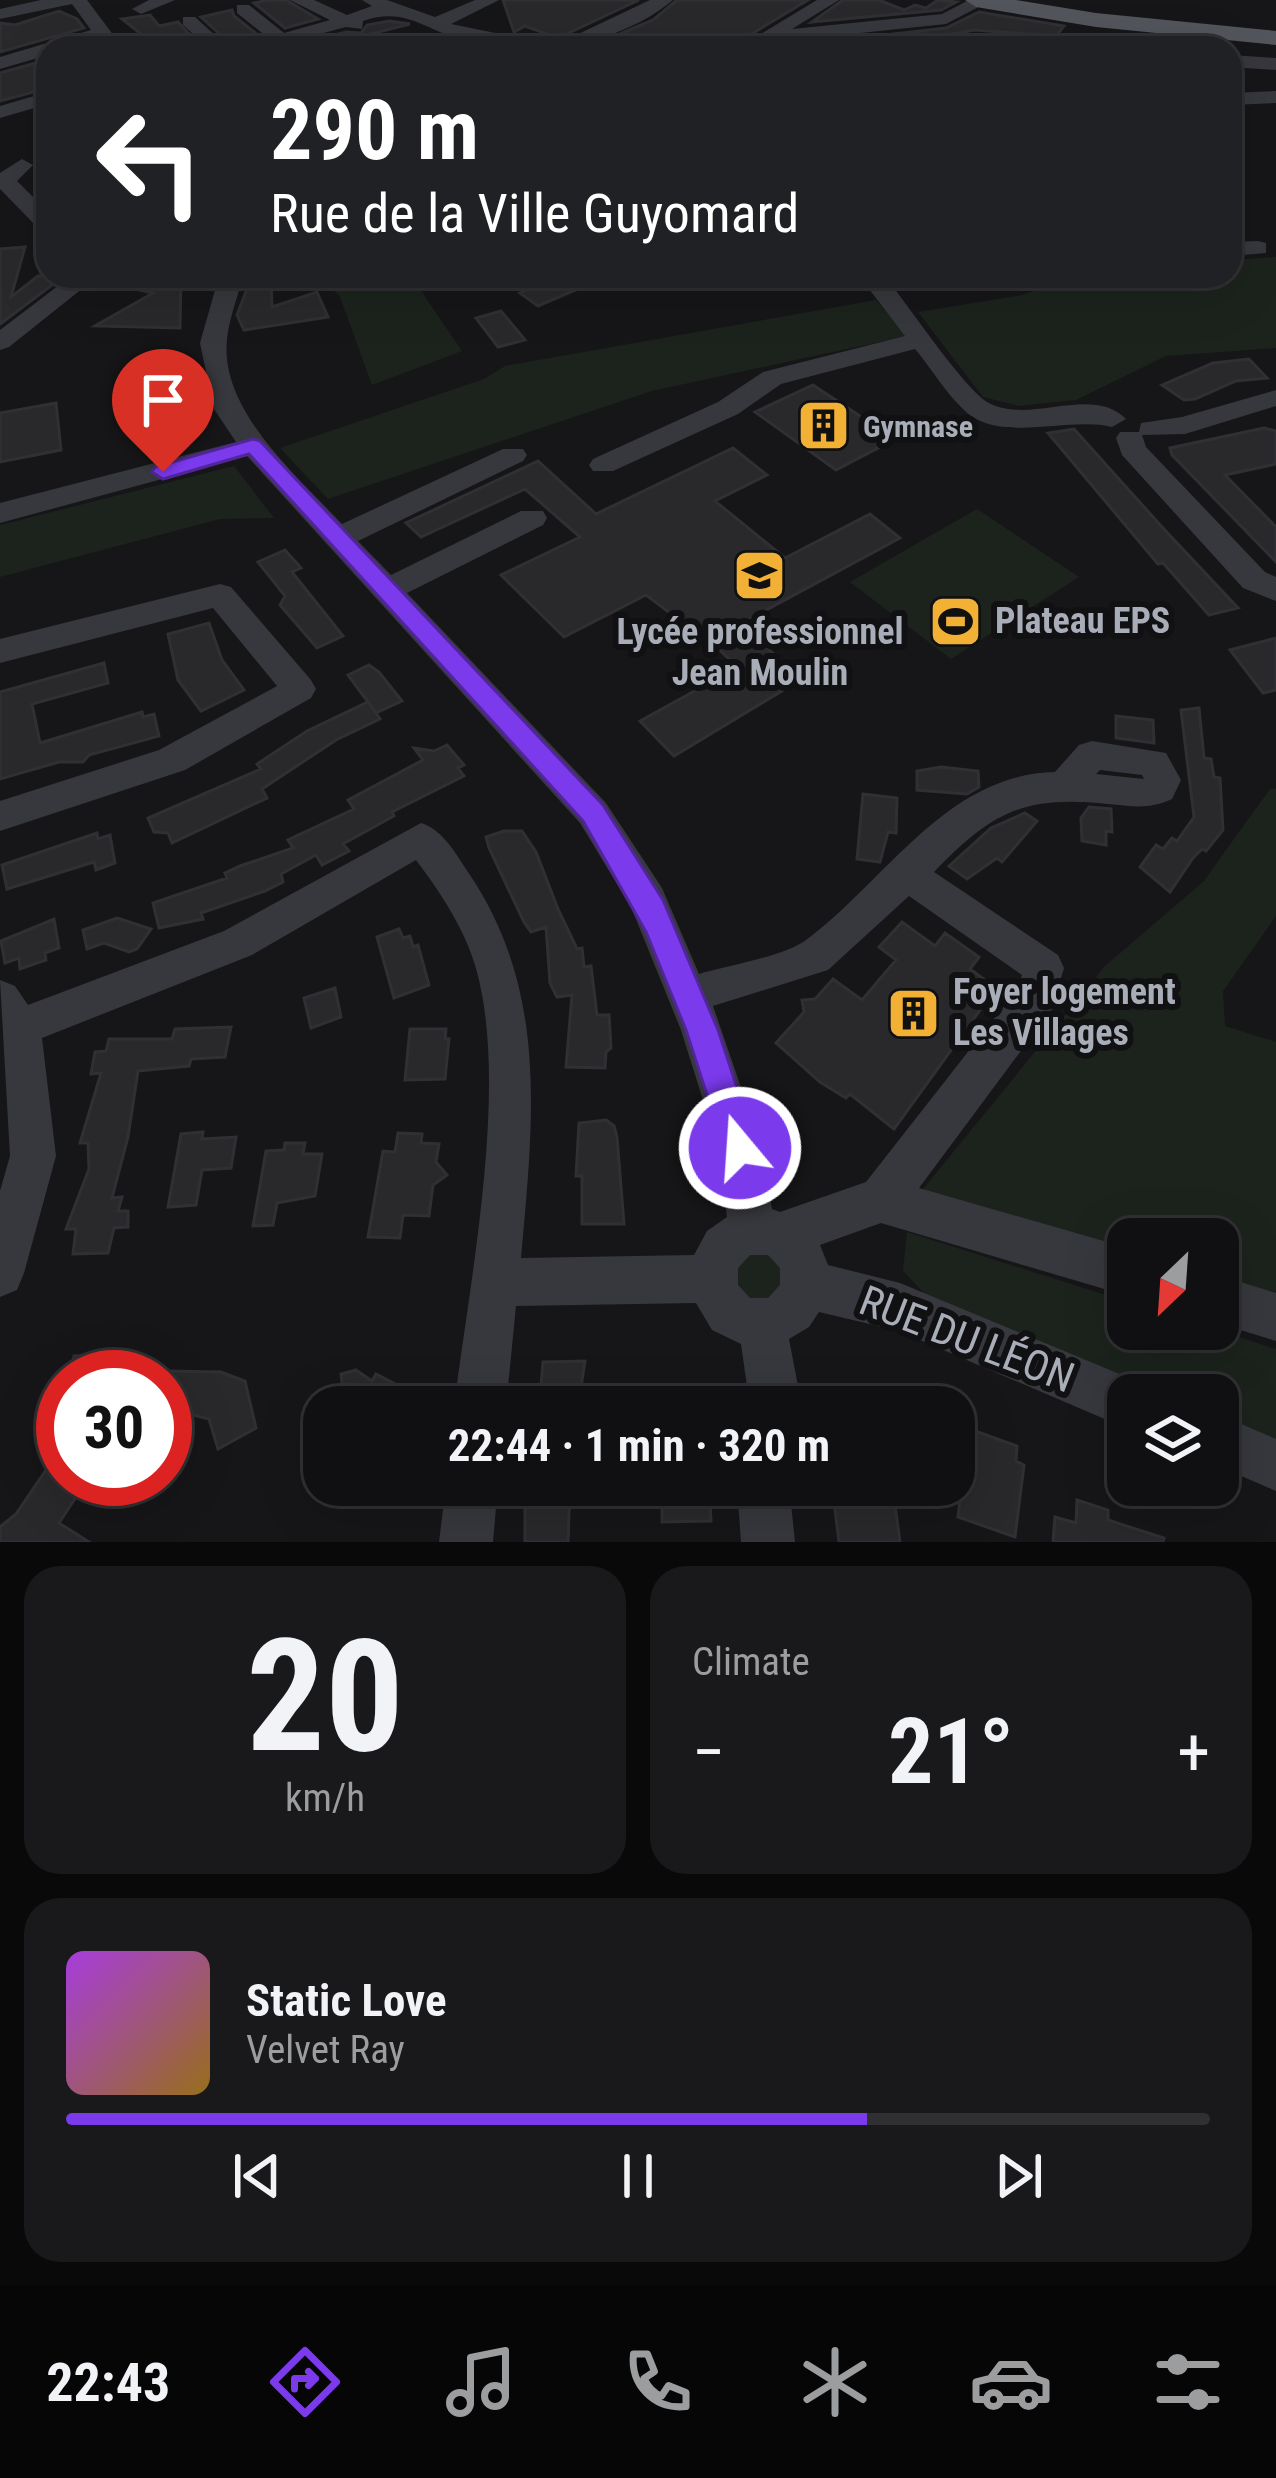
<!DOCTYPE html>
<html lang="en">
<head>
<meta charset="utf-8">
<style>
  :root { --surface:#101012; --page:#19191b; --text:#f1f3f6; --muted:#9c9d9f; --line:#303032; --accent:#7c3aed }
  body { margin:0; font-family:"Roboto Condensed",sans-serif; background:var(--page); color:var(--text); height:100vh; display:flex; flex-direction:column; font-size:45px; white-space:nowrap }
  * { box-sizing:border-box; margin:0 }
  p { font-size:39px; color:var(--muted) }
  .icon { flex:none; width:66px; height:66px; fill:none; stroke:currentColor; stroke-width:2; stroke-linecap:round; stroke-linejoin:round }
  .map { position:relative; height:1542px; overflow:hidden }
  .panel { display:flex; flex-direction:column; gap:24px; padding:24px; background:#09090a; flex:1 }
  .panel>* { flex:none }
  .hud { position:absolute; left:36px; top:36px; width:1206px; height:252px; border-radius:36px; box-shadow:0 12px 48px #0002,0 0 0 3px var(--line); background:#202124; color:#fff; overflow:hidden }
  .needle { width:78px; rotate:205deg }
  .tools { position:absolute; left:1107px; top:1218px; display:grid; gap:24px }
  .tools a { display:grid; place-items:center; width:132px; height:132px; border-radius:24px; background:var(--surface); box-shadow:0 12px 48px #0002,0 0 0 3px var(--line); font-size:60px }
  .speed { position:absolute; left:36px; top:1350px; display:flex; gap:24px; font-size:60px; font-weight:700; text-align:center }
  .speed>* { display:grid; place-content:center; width:156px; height:156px; border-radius:50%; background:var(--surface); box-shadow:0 12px 48px #0002,0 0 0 3px var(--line); line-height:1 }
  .speed .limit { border:18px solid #d22; background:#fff; color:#111 }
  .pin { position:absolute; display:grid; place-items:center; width:102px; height:102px; color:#fff; margin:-123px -51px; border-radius:50% 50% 50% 0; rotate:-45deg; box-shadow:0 0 12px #0007 }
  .pin .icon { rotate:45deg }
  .me { position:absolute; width:132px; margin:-66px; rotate:342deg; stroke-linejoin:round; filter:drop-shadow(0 0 9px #0008) }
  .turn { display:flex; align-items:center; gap:42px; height:252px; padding:0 36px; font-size:54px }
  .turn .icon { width:156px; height:156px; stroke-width:2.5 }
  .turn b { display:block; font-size:84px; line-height:102px }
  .big { font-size:90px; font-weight:700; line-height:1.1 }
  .panel .tile { flex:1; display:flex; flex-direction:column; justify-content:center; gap:18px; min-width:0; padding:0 42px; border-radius:36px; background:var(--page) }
  .panel .dial { align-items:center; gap:0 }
  .dial b { font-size:156px; line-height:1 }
  .song { display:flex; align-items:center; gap:36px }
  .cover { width:144px; height:144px; border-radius:18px; background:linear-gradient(135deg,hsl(280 70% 55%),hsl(40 70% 35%)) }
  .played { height:12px; border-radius:6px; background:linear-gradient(90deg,var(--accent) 70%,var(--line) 70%) }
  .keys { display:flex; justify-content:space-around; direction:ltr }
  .heat { display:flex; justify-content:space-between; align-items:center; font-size:66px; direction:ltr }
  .panel .tiles { flex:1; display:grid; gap:24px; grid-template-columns:1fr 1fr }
  .tile:last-child { grid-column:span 2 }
  .trip { position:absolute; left:303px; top:1386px; width:672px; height:120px; border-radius:36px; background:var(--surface); box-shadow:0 12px 48px #0002,0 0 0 3px var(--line); font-weight:700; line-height:120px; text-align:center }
  .dock { display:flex; height:192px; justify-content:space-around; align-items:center; background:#060607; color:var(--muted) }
  .dock .icon { width:84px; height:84px }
  .dock .active { color:var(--accent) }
  .dock b { font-size:54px; color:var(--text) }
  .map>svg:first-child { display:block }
</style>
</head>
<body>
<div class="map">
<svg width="1276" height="1542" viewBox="0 0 1276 1542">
  <rect width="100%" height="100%" fill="#161618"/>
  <!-- green -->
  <path fill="#1c231d" d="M 1276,257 L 1276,348 L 1166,356 L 1076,400 L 1019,406 L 983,397 L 918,312 L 1022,295 L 1077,276 L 1230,276 L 1230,260 Z
    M 320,276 L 411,276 L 462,351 L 372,385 L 340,297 Z
    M 876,300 L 907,336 L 652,391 L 328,499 L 280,448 L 484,379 L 505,366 Z
    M 234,466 L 274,518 L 220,519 L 0,577 L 0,525 Z
    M 977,509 L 1079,577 L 951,659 L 850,582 Z
    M 1270,789 L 1276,789 L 1276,916 L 1223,991 L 1225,1026 L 1276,1042 L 1276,1293 L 1218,1277 L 1218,1239 L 1128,1239 L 1128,1252 L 919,1194 L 1105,966 L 1203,882 Z
    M 907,1232 L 1128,1302 L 1128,1329 L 1214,1329 L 1276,1349 L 1276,1443 L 1218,1418 L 1218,1395 L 1162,1395 L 927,1296 L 903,1271 Z
    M 762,1249 L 782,1266 L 780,1292 L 757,1303 L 735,1289 L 733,1263 Z"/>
  <!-- building -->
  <path fill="#29292c" stroke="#303034" stroke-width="3" d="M 268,0 L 286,0 L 318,19 L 285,28 L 254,3 Z
    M 503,0 L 639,0 L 558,38 L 525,26 L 514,32 Z
    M 677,0 L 808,0 L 728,48 L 609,48 L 596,44 L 653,20 Z
    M 843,0 L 879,0 L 904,10 L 915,5 L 926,8 L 938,0 L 956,2 L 941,10 L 812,22 Z
    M 232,10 L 234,16 L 258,35 L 232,45 L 201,17 Z
    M 59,11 L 77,19 L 84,28 L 0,52 L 0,23 L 15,25 Z
    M 979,12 L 1064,26 L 1056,36 L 975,30 L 869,48 L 859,38 L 946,28 Z
    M 150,15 L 159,26 L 178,22 L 202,48 L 159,48 L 122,19 Z
    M 389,21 L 410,24 L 314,48 L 285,48 L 346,32 L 361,33 L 367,25 Z
    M 36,63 L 48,72 L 48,88 L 0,101 L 0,73 Z
    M 25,247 L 11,297 L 38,276 L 64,276 L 0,324 L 0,249 Z
    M 118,276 L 181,276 L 180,328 L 95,326 L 153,293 L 117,285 Z
    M 252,276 L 271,276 L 272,307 L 317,292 L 328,317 L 244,330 L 237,315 Z
    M 558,276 L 608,276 L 538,306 L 520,293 Z
    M 501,311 L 525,340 L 498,347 L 476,318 Z
    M 1249,359 L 1267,378 L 1236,381 L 1195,399 L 1184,400 L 1162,385 L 1213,363 Z
    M 155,366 L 158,391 L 130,395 L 127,371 Z
    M 813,385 L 895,439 L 836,470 L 755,412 Z
    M 56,403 L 61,450 L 0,462 L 0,413 Z
    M 1264,428 L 1276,431 L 1276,464 L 1225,475 L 1276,527 L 1276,562 L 1172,455 L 1170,448 Z
    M 1074,429 L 1162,527 L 1238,608 L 1209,615 L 1163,563 L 1158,564 L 1048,433 Z
    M 733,448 L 767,475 L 715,501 L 785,558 L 870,514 L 900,538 L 742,623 L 800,680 L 674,756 L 640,721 L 738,667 L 717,648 L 646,595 L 564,637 L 501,575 L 580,537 L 525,489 L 421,537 L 406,523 L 538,461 L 596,514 Z
    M 285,550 L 301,568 L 292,572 L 343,636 L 317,648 L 280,605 L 285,596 L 258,562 Z
    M 209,623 L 222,660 L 244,690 L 201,711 L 178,680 L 168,634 Z
    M 1276,638 L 1276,690 L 1263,693 L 1230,650 Z
    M 104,663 L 108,683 L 32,704 L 40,743 L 142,712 L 143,717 L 154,714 L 159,736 L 89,755 L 83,762 L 59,762 L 0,779 L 0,692 Z
    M 369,665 L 379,672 L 402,701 L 376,713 L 348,675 Z
    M 368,702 L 380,719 L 336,740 L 262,789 L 267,798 L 172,843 L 168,833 L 154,832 L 148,818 L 261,769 L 257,764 L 307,731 Z
    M 1199,708 L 1204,758 L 1211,759 L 1214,777 L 1220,778 L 1223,830 L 1206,851 L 1202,849 L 1193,858 L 1170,892 L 1140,867 L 1156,845 L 1163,849 L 1172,838 L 1177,841 L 1194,817 L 1181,710 Z
    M 1116,716 L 1153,720 L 1154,743 L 1116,738 Z
    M 447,745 L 464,765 L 458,768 L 464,776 L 392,812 L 394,816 L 343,844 L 349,851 L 322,865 L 316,855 L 281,874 L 283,882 L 265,891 L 201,913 L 203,919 L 159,928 L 153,903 L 227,878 L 225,873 L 240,866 L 293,848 L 288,840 L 354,809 L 348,800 L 423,760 L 414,748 L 434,751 Z
    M 941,767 L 978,771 L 979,787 L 967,794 L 917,790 L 917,771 Z
    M 863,794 L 897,798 L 896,833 L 888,832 L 880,862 L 857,859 Z
    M 1089,807 L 1111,809 L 1112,832 L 1106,831 L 1106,845 L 1082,841 L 1081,818 Z
    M 1025,813 L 1037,821 L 1002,862 L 997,858 L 967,879 L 949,866 L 991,828 Z
    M 504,831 L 522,831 L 536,852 L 558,909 L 577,949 L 582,948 L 584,967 L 591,966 L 597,1015 L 609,1015 L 611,1048 L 606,1052 L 605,1068 L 566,1067 L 572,995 L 557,997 L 550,983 L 546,927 L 531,932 L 524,922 L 489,848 L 486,837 Z
    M 97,833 L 98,839 L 110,835 L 115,863 L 96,870 L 94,862 L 7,889 L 2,865 Z
    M 117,918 L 151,929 L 137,949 L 129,952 L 104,943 L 87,949 L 83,930 Z
    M 54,919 L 59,948 L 45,953 L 46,960 L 20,969 L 19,958 L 5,963 L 1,941 Z
    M 902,922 L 935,946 L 945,933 L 979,957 L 970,969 L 996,988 L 894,1129 L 850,1094 L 846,1098 L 820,1082 L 776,1043 L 804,1012 L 802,1000 L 815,999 L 833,979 L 862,1000 L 896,960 L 879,947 Z
    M 399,929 L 403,938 L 410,936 L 413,947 L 418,945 L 429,985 L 394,998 L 377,937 Z
    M 335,988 L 341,1017 L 311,1028 L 304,998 Z
    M 231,1027 L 225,1057 L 191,1059 L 189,1066 L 138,1071 L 128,1137 L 112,1198 L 122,1197 L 118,1211 L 128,1211 L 128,1227 L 114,1228 L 108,1253 L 73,1254 L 76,1229 L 66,1229 L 89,1169 L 88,1143 L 80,1143 L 101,1073 L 91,1074 L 95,1052 L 106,1051 L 109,1039 L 172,1039 L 175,1029 Z
    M 410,1029 L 446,1029 L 445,1039 L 449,1039 L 445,1079 L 405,1080 Z
    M 606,1120 L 614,1126 L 617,1137 L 624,1224 L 582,1224 L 582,1176 L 576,1176 L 579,1123 Z
    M 203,1132 L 202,1139 L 236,1137 L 231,1168 L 202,1170 L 196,1205 L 168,1207 L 181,1134 Z
    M 398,1133 L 422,1134 L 421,1143 L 439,1144 L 436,1162 L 447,1175 L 433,1185 L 429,1216 L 403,1215 L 400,1238 L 368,1237 L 383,1151 L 395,1152 Z
    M 285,1143 L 305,1143 L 303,1154 L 322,1154 L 315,1196 L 277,1203 L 273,1225 L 253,1226 L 266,1151 L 284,1150 Z
    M 94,1355 L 109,1377 L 69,1377 L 74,1356 Z
    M 585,1361 L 578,1407 L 530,1407 L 531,1386 L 541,1386 L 543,1362 Z
    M 356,1370 L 372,1381 L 376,1374 L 397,1385 L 400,1407 L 345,1407 L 341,1374 Z
    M 165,1371 L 221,1372 L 245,1381 L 256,1428 L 218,1449 L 209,1419 L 165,1408 Z
    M 975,1431 L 1017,1446 L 1016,1461 L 1024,1465 L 1015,1537 L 958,1517 L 966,1445 L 972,1447 Z
    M 63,1445 L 63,1479 L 88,1479 L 59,1523 L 89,1542 L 0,1542 L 0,1527 L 16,1514 Z
    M 525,1485 L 570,1485 L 568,1542 L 525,1542 Z
    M 669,1485 L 709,1485 L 711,1521 L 662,1522 L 662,1501 L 669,1501 Z
    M 832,1485 L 880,1485 L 883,1506 L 895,1505 L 900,1542 L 839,1542 Z
    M 1077,1500 L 1108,1510 L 1108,1520 L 1164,1538 L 1163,1542 L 1053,1542 L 1055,1517 L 1076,1523 Z"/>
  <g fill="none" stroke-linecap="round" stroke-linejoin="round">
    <!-- minor -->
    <path fill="#37383d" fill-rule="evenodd" d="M 41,0 L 87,0 L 123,48 L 104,48 L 98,40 L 71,48 L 48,48 L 48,55 L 0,69 L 0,57 L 91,30 L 72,4 L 0,19 L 0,9 Z
      M 149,0 L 175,0 L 141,14 L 132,9 Z
      M 290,0 L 314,0 L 347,15 L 372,6 L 362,0 L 387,0 L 435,17 L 475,0 L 499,0 L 451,24 L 555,45 L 650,0 L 673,0 C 618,46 527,61 459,39 C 421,27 403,7 363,21 L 362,29 L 346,27 L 267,48 L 235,48 L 267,37 L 237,13 L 237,5 L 249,5 L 284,33 L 330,20 Z
      M 817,0 L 839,0 L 792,29 L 942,14 L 969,0 L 990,1 L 946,24 L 765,43 L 756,37 Z
      M 183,17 L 195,17 L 229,48 L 209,48 L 183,25 Z
      M 145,41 L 155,48 L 136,47 Z
      M 1230,55 L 1276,58 L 1276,70 L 1230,67 Z
      M 1276,91 L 1276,103 L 1230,105 L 1230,93 Z
      M 48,92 L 48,104 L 0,118 L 0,106 Z
      M 22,159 L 33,165 L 17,181 L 48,212 L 48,232 L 40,230 L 0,189 L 0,173 Z
      M 1258,241 L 1266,243 L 1266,253 L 1230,256 L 1230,242 Z
      M 71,276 L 98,276 L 9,347 L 0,350 L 0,330 Z
      M 219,276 L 243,276 C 238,296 229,319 227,339 C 219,410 298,477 342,524 L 503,449 L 523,449 L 527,455 L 523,461 L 358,541 L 391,575 L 521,511 L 543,511 L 547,518 L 543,525 L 407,593 L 606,803 L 662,888 L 699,974 C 728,965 783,957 806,940 C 885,882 946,774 1055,772 L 1079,745 L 1092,741 L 1166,753 L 1181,780 L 1172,799 C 1149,810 1132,806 1108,804 C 1024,795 992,812 934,872 L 1058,955 L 1064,968 L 1052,1009 L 919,1188 L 1128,1248 L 1128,1296 L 881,1223 L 820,1245 L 828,1265 L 900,1283 L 1146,1385 L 1150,1395 L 1128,1395 L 1128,1429 L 899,1331 L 819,1312 L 809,1327 L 789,1339 L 802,1407 L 750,1407 L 741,1344 L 712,1330 L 696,1303 L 516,1306 L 506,1407 L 454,1407 C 469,1285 507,1099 479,980 C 469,935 443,896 416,860 L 252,955 L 42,1038 L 56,1156 L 24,1273 L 17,1290 L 0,1297 L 0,1191 L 10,1156 L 0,980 L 15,986 L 28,1005 L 224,931 L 421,823 C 444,830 457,856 470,875 C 549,993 533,1123 521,1258 L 694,1255 L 707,1231 L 727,1217 L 718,1148 L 681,1030 L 631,907 L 580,823 L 247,456 L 0,523 L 0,503 L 236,442 L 214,409 L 200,343 ZM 1100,770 L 1142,775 L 1144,779 L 1096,774 ZM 909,896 L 1022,975 L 1018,988 L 866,1182 L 780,1212 L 772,1209 L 762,1148 L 713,1006 L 828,970 ZM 750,1255 L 768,1255 L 780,1268 L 780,1285 L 768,1298 L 750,1298 L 738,1285 L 738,1268 Z
      M 859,276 L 929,276 L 926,281 L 893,287 C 913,312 966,391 989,403 C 1030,425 1092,384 1126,419 L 1112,427 C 1068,416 998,445 963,409 C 945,392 931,368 915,349 L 781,384 L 738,414 L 613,471 L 593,471 L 589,465 L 593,459 L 718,402 L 763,372 L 905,336 Z
      M 1276,390 L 1276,406 L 1185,434 L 1142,435 L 1146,447 L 1265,572 L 1276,577 L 1276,601 L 1243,588 L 1122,455 L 1116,438 L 1120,432 L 1139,432 L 1141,423 L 1182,417 Z
      M 220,584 L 231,587 L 311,680 L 316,689 L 311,698 L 185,770 L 0,831 L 0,801 L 159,750 L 277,686 L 213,608 L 0,663 L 0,639 Z
      M 1218,1275 L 1276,1293 L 1276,1341 L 1218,1323 Z
      M 1218,1414 L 1276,1439 L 1276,1491 L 1218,1466 Z
      M 446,1485 L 498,1485 L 493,1542 L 439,1542 Z
      M 737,1485 L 789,1485 L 795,1542 L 741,1542 Z"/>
    <!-- major -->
    <path fill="#53555c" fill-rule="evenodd" d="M 965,0 L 1016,0 L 1096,13 L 1276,31 L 1276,45 L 1096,27 L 976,7 Z"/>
  </g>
  <!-- route -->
  <path fill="#7c3aed" stroke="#51269a" stroke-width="3" d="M 253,439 L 260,441 L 603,805 L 663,900 L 718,1030 L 757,1148 L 752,1160 L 740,1165 L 728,1160 L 686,1030 L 646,932 L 583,821 L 249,454 L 163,479 L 152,472 L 155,467 Z"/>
  <!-- icons -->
  <defs>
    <symbol id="building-square" viewBox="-11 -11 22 22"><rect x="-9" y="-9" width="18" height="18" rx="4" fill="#f2b134" stroke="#111113"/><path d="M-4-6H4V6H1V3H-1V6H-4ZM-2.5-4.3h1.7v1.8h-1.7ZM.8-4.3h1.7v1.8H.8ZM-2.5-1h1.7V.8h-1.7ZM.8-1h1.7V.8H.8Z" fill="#111"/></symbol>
    <symbol id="school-square" viewBox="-11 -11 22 22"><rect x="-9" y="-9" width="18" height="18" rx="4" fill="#f2b134" stroke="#111113"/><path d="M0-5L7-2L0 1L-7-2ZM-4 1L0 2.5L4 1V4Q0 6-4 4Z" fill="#111"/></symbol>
    <symbol id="stadium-square" viewBox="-11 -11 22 22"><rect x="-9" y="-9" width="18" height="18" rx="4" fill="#f2b134" stroke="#111113"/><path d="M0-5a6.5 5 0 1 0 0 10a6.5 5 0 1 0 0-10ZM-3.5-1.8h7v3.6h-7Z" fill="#111"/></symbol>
  </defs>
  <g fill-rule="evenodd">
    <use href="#building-square" x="794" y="396" width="59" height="59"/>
    <use href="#school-square" x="730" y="546" width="59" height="59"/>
    <use href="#stadium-square" x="926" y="592" width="59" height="59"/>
    <use href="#building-square" x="884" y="984" width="59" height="59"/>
  </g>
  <g text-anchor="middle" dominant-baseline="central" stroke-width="12" stroke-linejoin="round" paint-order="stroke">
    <!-- far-poi labels -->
    <g font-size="30" font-weight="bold" fill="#a8adb8" stroke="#111113" text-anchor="start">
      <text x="863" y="426">Gymnase</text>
    </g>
    <!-- poi labels -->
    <g font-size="36" font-weight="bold" fill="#a8adb8" stroke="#111113" text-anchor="start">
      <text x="995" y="621">Plateau EPS</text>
      <text x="760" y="632" text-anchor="middle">Lycée professionnel<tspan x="760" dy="41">Jean Moulin</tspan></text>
      <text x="953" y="992">Foyer logement<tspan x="953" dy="41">Les Villages</tspan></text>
    </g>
    <!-- near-street labels -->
    <g font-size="42" fill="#a8adb8" stroke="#111113">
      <text transform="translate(967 1339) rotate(21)">RUE DU LÉON</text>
    </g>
  </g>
</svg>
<div class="tools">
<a><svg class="needle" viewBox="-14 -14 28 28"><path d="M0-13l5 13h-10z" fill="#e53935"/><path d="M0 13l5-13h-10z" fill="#9c9d9f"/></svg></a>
<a><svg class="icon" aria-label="layers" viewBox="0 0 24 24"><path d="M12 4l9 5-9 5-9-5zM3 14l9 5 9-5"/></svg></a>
</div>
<div class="speed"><div class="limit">30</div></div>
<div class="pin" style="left:163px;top:472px;background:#d93025"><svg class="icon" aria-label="arrive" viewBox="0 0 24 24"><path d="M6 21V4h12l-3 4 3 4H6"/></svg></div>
<svg class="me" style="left:740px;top:1148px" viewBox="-20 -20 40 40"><circle r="17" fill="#7c3aed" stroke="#fff" stroke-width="3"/><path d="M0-11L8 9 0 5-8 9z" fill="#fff"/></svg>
<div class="trip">22:44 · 1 min · 320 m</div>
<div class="hud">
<div class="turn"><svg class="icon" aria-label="left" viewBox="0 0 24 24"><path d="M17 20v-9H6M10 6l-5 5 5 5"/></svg><div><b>290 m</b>Rue de la Ville Guyomard</div></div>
</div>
</div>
<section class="panel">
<div class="tiles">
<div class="tile dial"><b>20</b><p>km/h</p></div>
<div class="tile"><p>Climate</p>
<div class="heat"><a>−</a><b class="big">21°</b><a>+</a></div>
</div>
<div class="tile">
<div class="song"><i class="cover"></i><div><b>Static Love</b><p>Velvet Ray</p></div></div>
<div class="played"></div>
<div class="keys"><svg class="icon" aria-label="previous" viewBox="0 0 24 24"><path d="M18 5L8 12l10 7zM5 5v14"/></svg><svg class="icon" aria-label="pause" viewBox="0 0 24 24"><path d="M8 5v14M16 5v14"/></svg><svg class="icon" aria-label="next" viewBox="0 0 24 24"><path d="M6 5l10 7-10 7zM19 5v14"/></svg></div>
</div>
</div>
</section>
<nav class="dock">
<b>22:43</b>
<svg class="icon active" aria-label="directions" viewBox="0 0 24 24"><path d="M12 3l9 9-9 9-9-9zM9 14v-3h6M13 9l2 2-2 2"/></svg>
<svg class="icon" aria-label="music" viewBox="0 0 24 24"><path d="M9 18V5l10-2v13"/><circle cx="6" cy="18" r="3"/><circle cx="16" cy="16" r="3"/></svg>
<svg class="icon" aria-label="phone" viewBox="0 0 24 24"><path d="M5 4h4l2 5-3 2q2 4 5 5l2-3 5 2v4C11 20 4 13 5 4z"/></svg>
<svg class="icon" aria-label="climate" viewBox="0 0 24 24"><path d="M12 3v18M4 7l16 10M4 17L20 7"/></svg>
<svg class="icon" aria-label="car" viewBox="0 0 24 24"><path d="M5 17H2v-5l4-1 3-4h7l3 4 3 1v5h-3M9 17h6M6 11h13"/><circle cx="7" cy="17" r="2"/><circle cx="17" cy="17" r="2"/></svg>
<svg class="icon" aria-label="filters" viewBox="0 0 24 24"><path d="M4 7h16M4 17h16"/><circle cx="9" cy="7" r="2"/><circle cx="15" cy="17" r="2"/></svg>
</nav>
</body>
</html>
